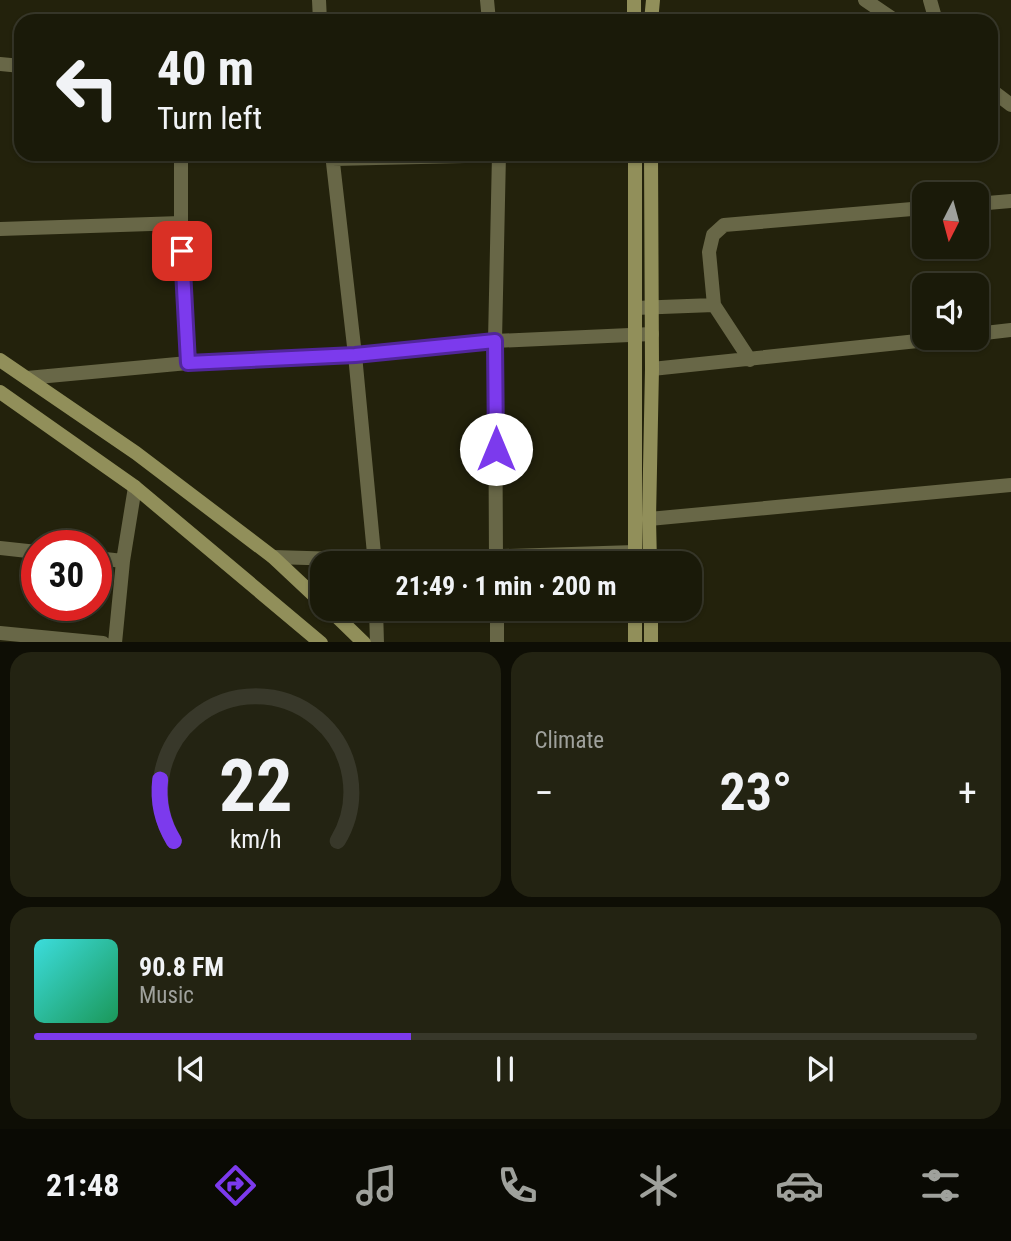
<!DOCTYPE html>
<html lang="en">
<head>
<meta charset="utf-8">
<style>
  :root { --surface:#1a1a09; --page:#232312; --text:#f1f3f6; --muted:#9fa19c; --line:#38382a; --accent:#7c3aed }
  body { margin:0; font-family:"Roboto Condensed",sans-serif; background:var(--page); color:var(--text); height:100vh; display:flex; flex-direction:column; font-size:26px; white-space:nowrap }
  * { box-sizing:border-box; margin:0 }
  p { font-size:23px; color:var(--muted) }
  .icon { flex:none; width:38px; height:38px; fill:none; stroke:currentColor; stroke-width:2; stroke-linecap:round; stroke-linejoin:round }
  .map { position:relative; height:642px; overflow:hidden }
  .sheet { display:flex; flex-direction:column; gap:10px; padding:10px; background:#0e0e05; flex:1 }
  .sheet>* { flex:none }
  .hud { position:absolute; left:14px; top:14px; width:984px; height:147px; border-radius:21px; box-shadow:0 2px 5px #0004,0 0 0 2px var(--line); background:#1a1a09; color:var(--text); overflow:hidden }
  .needle { width:46px; rotate:186deg }
  .controls { position:absolute; left:912px; top:182px; display:grid; gap:14px }
  .controls a { display:grid; place-items:center; width:77px; height:77px; border-radius:14px; background:var(--surface); box-shadow:0 2px 5px #0004,0 0 0 2px var(--line); font-size:35px }
  .speed { position:absolute; left:21px; top:530px; display:flex; gap:14px; font-size:35px; font-weight:700; text-align:center }
  .speed>* { display:grid; place-content:center; width:91px; height:91px; border-radius:50%; background:var(--surface); box-shadow:0 2px 5px #0004,0 0 0 2px var(--line); line-height:1 }
  .speed .limit { border:10px solid #d22; background:#fff; color:#111 }
  .pin { position:absolute; display:grid; place-items:center; width:60px; height:60px; color:#fff; margin:-30px; border-radius:14px; box-shadow:0 4px 10px #0006 }
  .me { position:absolute; width:77px; margin:-38px; rotate:0deg; stroke-linejoin:round; filter:drop-shadow(0 0 5px #0008) }
  .turn { display:flex; align-items:center; gap:24px; height:147px; padding:0 28px; font-size:32px }
  .turn .icon { width:91px; height:91px; stroke-width:2.5 }
  .turn b { display:block; font-size:49px; line-height:60px }
  .big { font-size:52px; font-weight:700; line-height:1.1 }
  .sheet .widget { flex:1; display:flex; flex-direction:column; justify-content:center; gap:10px; min-width:0; padding:0 24px; border-radius:21px; background:var(--page) }
  .sheet .dial { align-items:center; gap:0 }
  .dial svg { height:182px; overflow:visible; fill:none; stroke:var(--line); stroke-width:7; stroke-linecap:round; text-anchor:middle }
  .dial text { fill:var(--text); stroke:none }
  .song { display:flex; align-items:center; gap:21px }
  .cover { width:84px; height:84px; border-radius:10px; background:linear-gradient(135deg,hsl(180 70% 55%),hsl(150 70% 35%)) }
  .played { height:7px; border-radius:4px; background:linear-gradient(90deg,var(--accent) 40%,var(--line) 40%) }
  .keys { display:flex; justify-content:space-around; direction:ltr }
  .heat { display:flex; justify-content:space-between; align-items:center; font-size:38px; direction:ltr }
  .sheet .tiles { flex:1; display:grid; gap:10px; grid-template-columns:1fr 1fr }
  .widget:last-child { grid-column:span 2 }
  .trip { position:absolute; left:310px; top:551px; width:392px; height:70px; border-radius:21px; background:var(--surface); box-shadow:0 2px 5px #0004,0 0 0 2px var(--line); font-weight:700; line-height:70px; text-align:center }
  .tabs { display:flex; height:112px; justify-content:space-around; align-items:center; background:#0a0a04; color:var(--muted) }
  .tabs .icon { width:49px; height:49px }
  .tabs .current { color:var(--accent) }
  .tabs b { font-size:32px; color:var(--text) }
  .map>svg:first-child { display:block }
</style>
</head>
<body>
<div class="map">
<svg width="1011" height="643" viewBox="0 0 1011 643">
  <rect width="100%" height="100%" fill="#23220c"/>
  <g fill="none" stroke-linecap="round" stroke-linejoin="round">
    <!-- minor -->
    <path stroke="#686747" stroke-width="14" d="M 319,0 L 320,21
      M 487,0 L 489,21
      M 865,0 L 896,21
      M 930,0 L 936,21
      M 0,64 L 21,66
      M 990,89 L 1011,105
      M 181,154 L 181,223 L 188,363
      M 332,154 L 355,355 L 375,564
      M 332,159 L 554,154
      M 976,204 L 1011,201
      M 0,229 L 181,223
      M 635,308 L 714,305
      M 976,334 L 1011,330
      M 750,360 L 714,305 L 709,252 L 713,235 L 724,225 L 924,208
      M 652,369 L 946,338
      M 27,378 L 188,363 L 355,355 L 495,341 L 652,334
      M 649,519 L 1011,485
      M 0,548 L 37,552
      M 273,557 L 375,560 L 635,552
      M 96,558 L 123,561
      M 496,564 L 495,341 L 499,154
      M 376,609 L 377,643
      M 497,609 L 497,643
      M 0,633 L 103,643
      M 115,643 L 123,561 L 135,487"/>
    <!-- secondary -->
    <path stroke="#918f5a" stroke-width="14" d="M 634,21 L 634,0
      M 651,21 L 653,0
      M 635,154 L 635,564
      M 0,360 L 136,453 L 273,557 L 322,603
      M 0,392 L 135,487 L 321,643
      M 650,564 L 649,519 L 652,369 L 651,154
      M 329,609 L 364,643
      M 651,609 L 651,643
      M 635,643 L 635,609"/>
  </g>
  <g fill="none" stroke-linecap="round" stroke-linejoin="round">
    <defs>
      <path id="route" d="M 182,251 L 188,363 L 355,355 L 495,341 L 496,449"/>
    </defs>
    <!-- route casing -->
    <use href="#route" stroke="#51269a" stroke-width="18"/>
    <!-- route -->
    <use href="#route" stroke="#7c3aed" stroke-width="12"/>
  </g>
</svg>
<div class="controls">
<a><svg class="needle" viewBox="-14 -14 28 28"><path d="M0-13l5 13h-10z" fill="#e53935"/><path d="M0 13l5-13h-10z" fill="#9fa19c"/></svg></a>
<a><svg class="icon" aria-label="sound" viewBox="0 0 24 24"><path d="M4 9h4l5-4v14l-5-4H4zM17 9q2 3 0 6"/></svg></a>
</div>
<div class="speed"><div class="limit">30</div></div>
<div class="pin" style="left:182px;top:251px;background:#d93025"><svg class="icon" aria-label="arrive" viewBox="0 0 24 24"><path d="M6 21V4h12l-3 4 3 4H6"/></svg></div>
<svg class="me" style="left:496px;top:449px" viewBox="-20 -20 40 40"><circle r="19" fill="#fff"/><path d="M0-13L10 11 0 6-10 11z" fill="#7c3aed"/></svg>
<div class="trip">21:49 · 1 min · 200 m</div>
<div class="hud">
<div class="turn"><svg class="icon" aria-label="left" viewBox="0 0 24 24"><path d="M17 20v-9H6M10 6l-5 5 5 5"/></svg><div><b>40 m</b>Turn left</div></div>
</div>
</div>
<section class="sheet">
<div class="tiles">
<div class="widget dial"><svg viewBox="0 0 100 80">
<path d="M14 69A42 42 0 1 1 86 69"/>
<path d="M14 69A42 42 0 0 1 8 42" stroke="#7c3aed"/>
<text x="50" y="56" font-size="32" font-weight="700">22</text>
<text x="50" y="72" font-size="11">km/h</text>
</svg></div>
<div class="widget"><p>Climate</p>
<div class="heat"><a>−</a><b class="big">23°</b><a>+</a></div>
</div>
<div class="widget">
<div class="song"><i class="cover"></i><div><b>90.8 FM</b><p>Music</p></div></div>
<div class="played"></div>
<div class="keys"><svg class="icon" aria-label="previous" viewBox="0 0 24 24"><path d="M18 5L8 12l10 7zM5 5v14"/></svg><svg class="icon" aria-label="pause" viewBox="0 0 24 24"><path d="M8 5v14M16 5v14"/></svg><svg class="icon" aria-label="next" viewBox="0 0 24 24"><path d="M6 5l10 7-10 7zM19 5v14"/></svg></div>
</div>
</div>
</section>
<nav class="tabs">
<b>21:48</b>
<svg class="icon current" aria-label="directions" viewBox="0 0 24 24"><path d="M12 3l9 9-9 9-9-9zM9 14v-3h6M13 9l2 2-2 2"/></svg>
<svg class="icon" aria-label="music" viewBox="0 0 24 24"><path d="M9 18V5l10-2v13"/><circle cx="6" cy="18" r="3"/><circle cx="16" cy="16" r="3"/></svg>
<svg class="icon" aria-label="phone" viewBox="0 0 24 24"><path d="M5 4h4l2 5-3 2q2 4 5 5l2-3 5 2v4C11 20 4 13 5 4z"/></svg>
<svg class="icon" aria-label="climate" viewBox="0 0 24 24"><path d="M12 3v18M4 7l16 10M4 17L20 7"/></svg>
<svg class="icon" aria-label="car" viewBox="0 0 24 24"><path d="M5 17H2v-5l4-1 3-4h7l3 4 3 1v5h-3M9 17h6M6 11h13"/><circle cx="7" cy="17" r="2"/><circle cx="17" cy="17" r="2"/></svg>
<svg class="icon" aria-label="filters" viewBox="0 0 24 24"><path d="M4 7h16M4 17h16"/><circle cx="9" cy="7" r="2"/><circle cx="15" cy="17" r="2"/></svg>
</nav>
</body>
</html>
